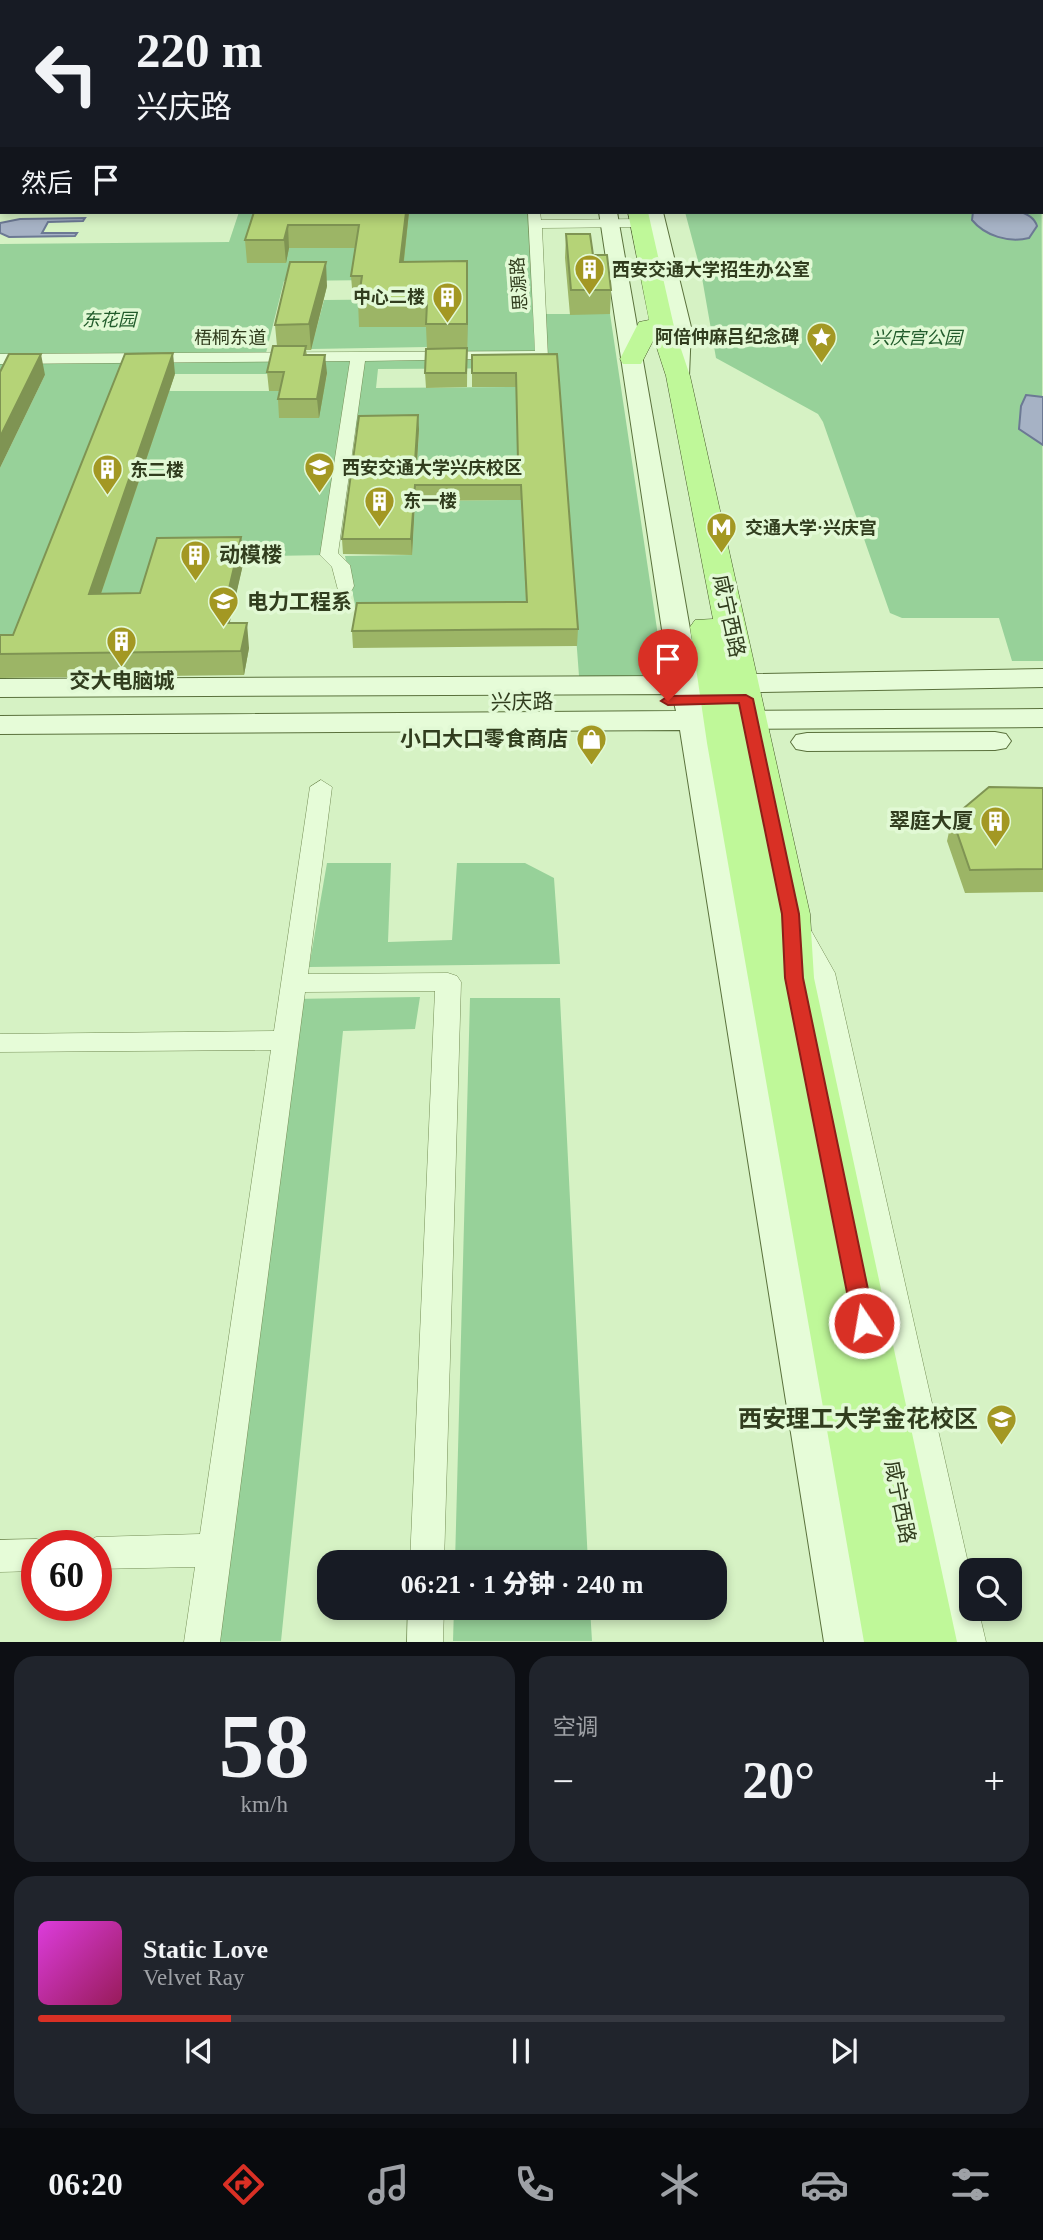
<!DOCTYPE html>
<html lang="zh">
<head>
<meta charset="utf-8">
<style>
  :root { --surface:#171b24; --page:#20242c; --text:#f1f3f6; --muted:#9ea1a6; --line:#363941; --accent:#d93025 }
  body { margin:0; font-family:"Times New Roman","Noto Sans SC",serif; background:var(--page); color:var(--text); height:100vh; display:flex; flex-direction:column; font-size:26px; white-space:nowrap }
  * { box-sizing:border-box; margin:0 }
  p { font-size:23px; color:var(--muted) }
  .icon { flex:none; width:38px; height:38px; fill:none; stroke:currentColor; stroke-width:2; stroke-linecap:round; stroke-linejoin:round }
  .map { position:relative; height:1642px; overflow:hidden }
  .sheet { display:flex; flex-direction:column; gap:14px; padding:14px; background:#0d0f14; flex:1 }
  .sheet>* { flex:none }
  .banner { position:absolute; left:0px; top:0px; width:1043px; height:214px; box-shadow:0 4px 10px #0003; background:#171b24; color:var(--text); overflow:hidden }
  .fabs { position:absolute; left:959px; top:1558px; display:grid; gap:14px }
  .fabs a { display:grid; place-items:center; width:63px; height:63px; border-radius:14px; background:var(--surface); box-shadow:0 4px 10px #0003; font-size:35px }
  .speed { position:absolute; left:21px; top:1530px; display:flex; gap:14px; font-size:35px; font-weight:700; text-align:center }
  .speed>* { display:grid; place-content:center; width:91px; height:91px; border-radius:50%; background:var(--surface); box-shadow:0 4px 10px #0003; line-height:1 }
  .speed .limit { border:10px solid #d22; background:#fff; color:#111 }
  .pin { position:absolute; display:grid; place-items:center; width:60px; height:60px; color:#fff; margin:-72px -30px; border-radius:50% 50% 50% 0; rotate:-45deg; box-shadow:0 0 7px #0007 }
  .pin .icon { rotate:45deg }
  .me { position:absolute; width:77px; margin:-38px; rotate:348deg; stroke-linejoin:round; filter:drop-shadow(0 0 5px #0008) }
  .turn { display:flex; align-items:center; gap:24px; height:147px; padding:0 21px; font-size:32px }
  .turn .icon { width:91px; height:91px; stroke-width:2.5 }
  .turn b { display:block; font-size:49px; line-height:60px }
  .then { display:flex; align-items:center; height:66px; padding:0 21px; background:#0003; gap:14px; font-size:26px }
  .big { font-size:52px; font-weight:800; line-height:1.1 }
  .sheet .widget { flex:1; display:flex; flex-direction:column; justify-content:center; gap:10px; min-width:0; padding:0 24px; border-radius:21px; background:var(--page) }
  .sheet .dial { align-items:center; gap:0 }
  .dial b { font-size:91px; line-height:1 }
  .song { display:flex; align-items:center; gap:21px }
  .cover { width:84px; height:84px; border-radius:10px; background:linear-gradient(135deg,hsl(300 70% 55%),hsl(330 70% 35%)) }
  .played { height:7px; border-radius:4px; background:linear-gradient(90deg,var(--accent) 20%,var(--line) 20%) }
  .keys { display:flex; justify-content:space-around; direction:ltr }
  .heat { display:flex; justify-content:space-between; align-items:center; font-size:38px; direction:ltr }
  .sheet .tiles { flex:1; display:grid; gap:14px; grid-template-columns:1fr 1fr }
  .widget:last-child { grid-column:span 2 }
  .trip { position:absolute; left:317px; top:1550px; width:410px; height:70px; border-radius:21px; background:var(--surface); box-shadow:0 4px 10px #0003; font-weight:800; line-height:70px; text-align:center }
  .dock { display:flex; height:112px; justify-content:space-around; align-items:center; background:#090b0e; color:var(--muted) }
  .dock .icon { width:49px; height:49px }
  .dock .active { color:var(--accent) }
  .dock b { font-size:32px; color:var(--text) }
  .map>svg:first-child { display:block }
</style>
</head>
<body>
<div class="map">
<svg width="1043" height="1642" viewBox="0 0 1043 1642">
  <rect width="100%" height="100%" fill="#d6f2c4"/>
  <!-- green -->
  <path fill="#97d199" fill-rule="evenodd" d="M 1041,10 L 1043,661 L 1012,661 L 999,618 L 902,618 L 890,613 L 823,422 L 818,414 L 716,358 L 701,272 L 685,212 L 1041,212 Z
    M 239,212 L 534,212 L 541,314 L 610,314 L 664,676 L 579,676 L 556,368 L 378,369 L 376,388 L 516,387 L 518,476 L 416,477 L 419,430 L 349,429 L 329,555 L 162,558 L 147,605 L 93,617 L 169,391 L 285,391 L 318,418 L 327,374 L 128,374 L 22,649 L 0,659 L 0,468 L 45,375 L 0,375 L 0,244 L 229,242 ZM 468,279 L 467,355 L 265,357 L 284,281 Z
    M 429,299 L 427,347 L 311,349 L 324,300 Z
    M 521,500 L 527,618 L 358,619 L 345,556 L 412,555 L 415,501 Z
    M 327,863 L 391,863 L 388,942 L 452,940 L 457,863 L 525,863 L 554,878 L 560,964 L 309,967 Z
    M 420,997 L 415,1029 L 343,1031 L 281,1641 L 202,1642 L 291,999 Z
    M 470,998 L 560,998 L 588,1563 L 455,1563 Z
    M 454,1608 L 590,1608 L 592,1641 L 453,1641 Z"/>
  <!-- water -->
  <path fill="#a6b2c5" stroke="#6c7994" stroke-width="2" d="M 973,212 C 992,212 1030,204 1037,226 L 1029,238 C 1009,243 985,236 972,220 Z
    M 85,218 L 83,221 L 48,222 L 42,233 L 77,233 L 75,236 L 9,237 L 0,233 L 0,223 L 20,219 Z
    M 1026,395 L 1043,397 L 1043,445 L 1019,429 L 1021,406 Z"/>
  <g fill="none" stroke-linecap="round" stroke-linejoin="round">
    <defs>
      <path id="street" d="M 0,64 L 2,64 L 2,70 L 0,70 Z
        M 0,124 L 2,124 L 2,130 L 0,130 Z
        M 528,212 L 540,212 L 541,220 L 640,219 L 646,223 L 640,227 L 542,228 L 548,358 L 365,361 L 338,553 L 350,565 L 354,586 L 352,590 L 338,590 L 332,567 L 320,555 L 350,361 L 0,364 L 0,354 L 535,351 Z
        M 321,780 L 332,787 L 308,974 L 448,973 L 457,976 L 461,982 L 444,1563 L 410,1563 L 435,991 L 305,992 L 220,1642 L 184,1642 L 195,1567 L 96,1569 L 96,1545 L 82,1545 L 96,1537 L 200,1534 L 271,1050 L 0,1052 L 0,1034 L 274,1031 L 310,787 Z
        M 799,923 L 808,925 L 835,973 L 971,1576 L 971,1608 L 978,1608 L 986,1642 L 950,1642 L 809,973 L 787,931 L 790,925 Z
        M 37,1539 L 50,1545 L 37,1545 L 37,1571 L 0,1572 L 0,1540 Z
        M 408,1608 L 444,1608 L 443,1642 L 407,1642 Z"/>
      <path id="secondary" d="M 46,0 L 60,0 L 45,2 Z
        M 565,0 L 579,0 L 579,2 L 565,2 Z
        M 596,0 L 611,0 L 613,2 L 594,2 Z
        M 978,0 L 1043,0 L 1043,5 L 1041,2 Z
        M 0,3 L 2,3 L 2,11 L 0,11 Z
        M 599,212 L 617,212 L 698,675 L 1043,669 L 1043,687 L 702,693 L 707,711 L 1043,709 L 1043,727 L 711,729 L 877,1642 L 824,1642 L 680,730 L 0,734 L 0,716 L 676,711 L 672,694 L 0,697 L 0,679 L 669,676 Z
        M 645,212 L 663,212 L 691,327 L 689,376 L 678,383 L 667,376 L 669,327 Z
        M 995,732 L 1006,734 L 1011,741 L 1006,748 L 995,750 L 807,751 L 796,749 L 791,742 L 796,735 L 807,733 Z"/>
      <path id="primary" d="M 577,0 L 593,0 L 593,2 L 578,2 Z
        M 628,212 L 648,212 L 675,331 L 690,376 L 810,914 L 814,978 L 957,1642 L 864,1642 L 707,743 L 690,627 L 695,620 L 713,619 L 666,376 L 654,339 L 641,364 L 623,364 L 620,359 L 639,322 L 649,320 Z"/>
    </defs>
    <!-- street casing -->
    <use href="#street" stroke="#768f58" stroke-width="1"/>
    <!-- secondary casing -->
    <use href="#secondary" stroke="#5a713c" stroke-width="2"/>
    <!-- primary casing -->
    <use href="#primary" stroke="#4a5c2d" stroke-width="1"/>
    <!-- street -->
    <use href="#street" fill="#e6fcd8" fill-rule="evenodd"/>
    <!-- secondary -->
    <use href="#secondary" fill="#e6fcd8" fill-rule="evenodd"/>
    <!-- primary -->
    <use href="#primary" fill="#bff899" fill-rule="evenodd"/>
  </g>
  <!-- wall -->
  <path fill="#9cb566" d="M 0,10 L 2,10 L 2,49 L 0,49 Z
    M 2,81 L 2,111 L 0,111 L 0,84 Z
    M 254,212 L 409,212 L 404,261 L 468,284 L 467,387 L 426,388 L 425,373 L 427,349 L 426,327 L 359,327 L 358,300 L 353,300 L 351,276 L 355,248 L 289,248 L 286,263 L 247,263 L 245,240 Z
    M 566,234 L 593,255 L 611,290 L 610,314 L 570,315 L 565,258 Z
    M 327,286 L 311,350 L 306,350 L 307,355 L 327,373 L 319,418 L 279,418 L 278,399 L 280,391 L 269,391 L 267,372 L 277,346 L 275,325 Z
    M 557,354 L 578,629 L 577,646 L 353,648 L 352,631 L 526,602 L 521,500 L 415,501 L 412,555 L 343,554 L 342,539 L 419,429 L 417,462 L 518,461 L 516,387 L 472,387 L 472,355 Z
    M 175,374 L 101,594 L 140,593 L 244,560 L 229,623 L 249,648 L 244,675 L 0,678 L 0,635 L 13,635 Z
    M 1043,788 L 1043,892 L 965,893 L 947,841 L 952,818 Z"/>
  <!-- shaded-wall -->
  <path fill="#7f9453" d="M 406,212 L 409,212 L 401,285 L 400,262 Z
    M 288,225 L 289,248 L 286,263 L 284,240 Z
    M 467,261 L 468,284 L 467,349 Z
    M 326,262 L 327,286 L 311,350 L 309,324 Z
    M 173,353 L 175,374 L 93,617 L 89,594 Z
    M 41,354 L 45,375 L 0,468 L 0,437 Z
    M 325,355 L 327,373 L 319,418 L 317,399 Z
    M 418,415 L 419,429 L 416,477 L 415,462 Z
    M 415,485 L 415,501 L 412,555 L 411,539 Z
    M 241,537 L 244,560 L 224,648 L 221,623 Z
    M 247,623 L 249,648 L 244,675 L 241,651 Z"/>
  <!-- building -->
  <path fill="#b5d377" stroke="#7f9453" stroke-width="2" d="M 0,10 L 2,10 L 2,34 L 0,34 Z
    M 2,81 L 2,94 L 0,94 L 0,84 Z
    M 254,212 L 406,212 L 400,262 L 467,261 L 467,324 L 426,324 L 427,303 L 358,303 L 362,276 L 351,276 L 359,225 L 288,225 L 284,240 L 245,240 Z
    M 566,234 L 590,234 L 593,255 L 607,255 L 611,290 L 571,290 Z
    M 290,262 L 326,262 L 309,324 L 275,325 Z
    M 273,346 L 306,346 L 304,355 L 325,355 L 317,399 L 278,399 L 284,372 L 267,372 Z
    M 467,348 L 466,373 L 425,373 L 426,349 Z
    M 173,353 L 89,594 L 140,593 L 157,538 L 241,537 L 221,623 L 247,623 L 241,651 L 0,654 L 0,635 L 13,635 L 125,354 Z
    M 9,354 L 41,354 L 0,437 L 0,372 Z
    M 557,354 L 578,629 L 352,631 L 357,603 L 527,602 L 521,485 L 415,485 L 411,539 L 342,539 L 359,416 L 418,415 L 415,462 L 518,461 L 516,373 L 472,373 L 472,355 Z
    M 989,787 L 1043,788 L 1043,869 L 970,870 L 952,818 Z"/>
  <!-- route -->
  <path fill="#d93025" stroke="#8d1f18" stroke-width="2" d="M 746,695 L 753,699 L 799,914 L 803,978 L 875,1323 L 871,1329 L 864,1332 L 856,1329 L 853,1323 L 785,978 L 782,914 L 739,703 L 668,705 L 661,701 L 668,696 Z"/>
  <!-- icons -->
  <defs>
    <symbol id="building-pin" viewBox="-11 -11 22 30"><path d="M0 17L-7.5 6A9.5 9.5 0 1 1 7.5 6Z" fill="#a39823" stroke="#e2f9d5"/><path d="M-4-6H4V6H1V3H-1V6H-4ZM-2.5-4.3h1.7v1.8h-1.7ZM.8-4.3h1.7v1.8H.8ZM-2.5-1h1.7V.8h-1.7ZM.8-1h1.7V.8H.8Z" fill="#fff"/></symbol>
    <symbol id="sight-pin" viewBox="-11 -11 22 30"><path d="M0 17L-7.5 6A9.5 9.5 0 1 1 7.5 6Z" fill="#a39823" stroke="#e2f9d5"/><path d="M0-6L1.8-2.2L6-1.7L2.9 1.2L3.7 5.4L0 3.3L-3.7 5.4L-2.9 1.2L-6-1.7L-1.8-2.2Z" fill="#fff"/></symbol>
    <symbol id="university-pin" viewBox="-11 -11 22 30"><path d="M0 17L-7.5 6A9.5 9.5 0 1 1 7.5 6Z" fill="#a39823" stroke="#e2f9d5"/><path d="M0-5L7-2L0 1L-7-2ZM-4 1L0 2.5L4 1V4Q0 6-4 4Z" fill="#fff"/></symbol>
    <symbol id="metro-pin" viewBox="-11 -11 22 30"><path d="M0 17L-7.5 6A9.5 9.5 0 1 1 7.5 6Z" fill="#a39823" stroke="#e2f9d5"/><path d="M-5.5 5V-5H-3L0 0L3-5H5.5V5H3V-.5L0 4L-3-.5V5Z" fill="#fff"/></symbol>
    <symbol id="shop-pin" viewBox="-11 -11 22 30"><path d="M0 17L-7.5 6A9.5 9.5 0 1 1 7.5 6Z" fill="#a39823" stroke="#e2f9d5"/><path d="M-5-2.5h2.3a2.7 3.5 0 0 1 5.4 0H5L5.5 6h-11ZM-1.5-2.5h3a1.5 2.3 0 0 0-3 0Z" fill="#fff"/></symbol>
  </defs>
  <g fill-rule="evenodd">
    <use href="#building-pin" x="572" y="252" width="35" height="47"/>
    <use href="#building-pin" x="430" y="280" width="35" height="47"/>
    <use href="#sight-pin" x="804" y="320" width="35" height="47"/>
    <use href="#university-pin" x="302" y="450" width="35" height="47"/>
    <use href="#building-pin" x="90" y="452" width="35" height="47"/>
    <use href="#building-pin" x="362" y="484" width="35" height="47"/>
    <use href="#metro-pin" x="704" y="510" width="35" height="47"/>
    <use href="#building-pin" x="178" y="538" width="35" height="47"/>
    <use href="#university-pin" x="206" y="584" width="35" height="47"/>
    <use href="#building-pin" x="104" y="624" width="35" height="47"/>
    <use href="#shop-pin" x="574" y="722" width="35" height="47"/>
    <use href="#building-pin" x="978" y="804" width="35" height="47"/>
    <use href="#university-pin" x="984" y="1402" width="35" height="47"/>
  </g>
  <g text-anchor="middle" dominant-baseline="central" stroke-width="7" stroke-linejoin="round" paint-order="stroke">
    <!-- far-poi labels -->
    <g font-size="18" font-weight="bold" fill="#313d1e" stroke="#e2f9d5" text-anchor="start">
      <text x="612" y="270">西安交通大学招生办公室</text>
      <text x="425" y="297" text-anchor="end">中心二楼</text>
      <text x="799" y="337" text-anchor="end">阿倍仲麻吕纪念碑</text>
      <text x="342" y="468">西安交通大学兴庆校区</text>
      <text x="130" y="470">东二楼</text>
      <text x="403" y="501">东一楼</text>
      <text x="745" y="528">交通大学·兴庆宫</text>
    </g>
    <!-- far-street labels -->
    <g font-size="18" fill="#313d1e" stroke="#e2f9d5">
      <text transform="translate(519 284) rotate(-94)">思源路</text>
      <text x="230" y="338">梧桐东道</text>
    </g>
    <!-- far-park labels -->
    <g font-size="18" font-style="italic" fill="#225c2c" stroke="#e2f9d5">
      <text x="109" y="320">东花园</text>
      <text x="917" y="338">兴庆宫公园</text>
    </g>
    <!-- poi labels -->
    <g font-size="21" font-weight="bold" fill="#313d1e" stroke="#e2f9d5" text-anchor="start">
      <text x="219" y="555">动模楼</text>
      <text x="247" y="602">电力工程系</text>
      <text x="122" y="681" text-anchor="middle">交大电脑城</text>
      <text x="568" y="739" text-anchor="end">小口大口零食商店</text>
      <text x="973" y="821" text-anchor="end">翠庭大厦</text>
    </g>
    <!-- street labels -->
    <g font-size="21" fill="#313d1e" stroke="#e2f9d5">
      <text transform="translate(729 616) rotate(78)">咸宁西路</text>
      <text transform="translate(522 702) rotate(-1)">兴庆路</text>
      <text transform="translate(900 1502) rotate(79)">咸宁西路</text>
    </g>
    <!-- near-poi labels -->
    <g font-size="24" font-weight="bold" fill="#313d1e" stroke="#e2f9d5" text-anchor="end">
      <text x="978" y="1419">西安理工大学金花校区</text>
    </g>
  </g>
</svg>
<div class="fabs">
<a><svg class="icon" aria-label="search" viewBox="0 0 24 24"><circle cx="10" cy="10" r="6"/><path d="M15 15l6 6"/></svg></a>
</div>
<div class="speed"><div class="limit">60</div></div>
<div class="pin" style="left:668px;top:701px;background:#d93025"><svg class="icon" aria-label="arrive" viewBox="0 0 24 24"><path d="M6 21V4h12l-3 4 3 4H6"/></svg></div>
<svg class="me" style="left:864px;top:1323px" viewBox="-20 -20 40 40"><circle r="17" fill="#d93025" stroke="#fff" stroke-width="3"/><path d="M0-11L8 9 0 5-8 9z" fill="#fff"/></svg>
<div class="trip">06:21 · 1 分钟 · 240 m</div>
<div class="banner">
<div class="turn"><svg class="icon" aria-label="left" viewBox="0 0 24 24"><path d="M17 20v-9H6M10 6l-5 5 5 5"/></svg><div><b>220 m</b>兴庆路</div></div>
<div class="then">然后<svg class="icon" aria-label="arrive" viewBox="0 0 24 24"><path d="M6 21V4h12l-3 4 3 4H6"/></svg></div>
</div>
</div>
<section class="sheet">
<div class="tiles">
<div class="widget dial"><b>58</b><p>km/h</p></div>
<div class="widget"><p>空调</p>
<div class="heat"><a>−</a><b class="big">20°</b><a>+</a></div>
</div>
<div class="widget">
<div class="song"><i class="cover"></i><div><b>Static Love</b><p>Velvet Ray</p></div></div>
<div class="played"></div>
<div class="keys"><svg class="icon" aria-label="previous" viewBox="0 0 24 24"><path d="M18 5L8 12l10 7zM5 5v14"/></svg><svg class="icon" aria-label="pause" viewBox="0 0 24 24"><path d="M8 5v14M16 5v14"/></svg><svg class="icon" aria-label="next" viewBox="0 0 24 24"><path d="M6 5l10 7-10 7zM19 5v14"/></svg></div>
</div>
</div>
</section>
<nav class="dock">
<b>06:20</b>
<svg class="icon active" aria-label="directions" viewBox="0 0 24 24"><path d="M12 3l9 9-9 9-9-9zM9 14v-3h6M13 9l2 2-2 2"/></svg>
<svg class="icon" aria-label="music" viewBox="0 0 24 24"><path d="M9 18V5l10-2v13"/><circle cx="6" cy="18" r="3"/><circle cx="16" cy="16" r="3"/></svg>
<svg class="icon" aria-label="phone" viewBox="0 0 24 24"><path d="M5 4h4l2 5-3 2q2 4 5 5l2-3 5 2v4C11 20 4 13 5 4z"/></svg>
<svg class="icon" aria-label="climate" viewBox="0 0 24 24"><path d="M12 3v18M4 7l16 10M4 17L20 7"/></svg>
<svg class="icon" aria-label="car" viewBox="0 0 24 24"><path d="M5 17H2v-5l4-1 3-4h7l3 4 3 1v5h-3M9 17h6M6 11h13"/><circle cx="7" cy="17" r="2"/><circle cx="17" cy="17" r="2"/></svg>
<svg class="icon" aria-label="filters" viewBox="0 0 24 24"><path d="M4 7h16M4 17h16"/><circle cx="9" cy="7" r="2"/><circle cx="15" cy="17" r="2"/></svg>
</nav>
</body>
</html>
